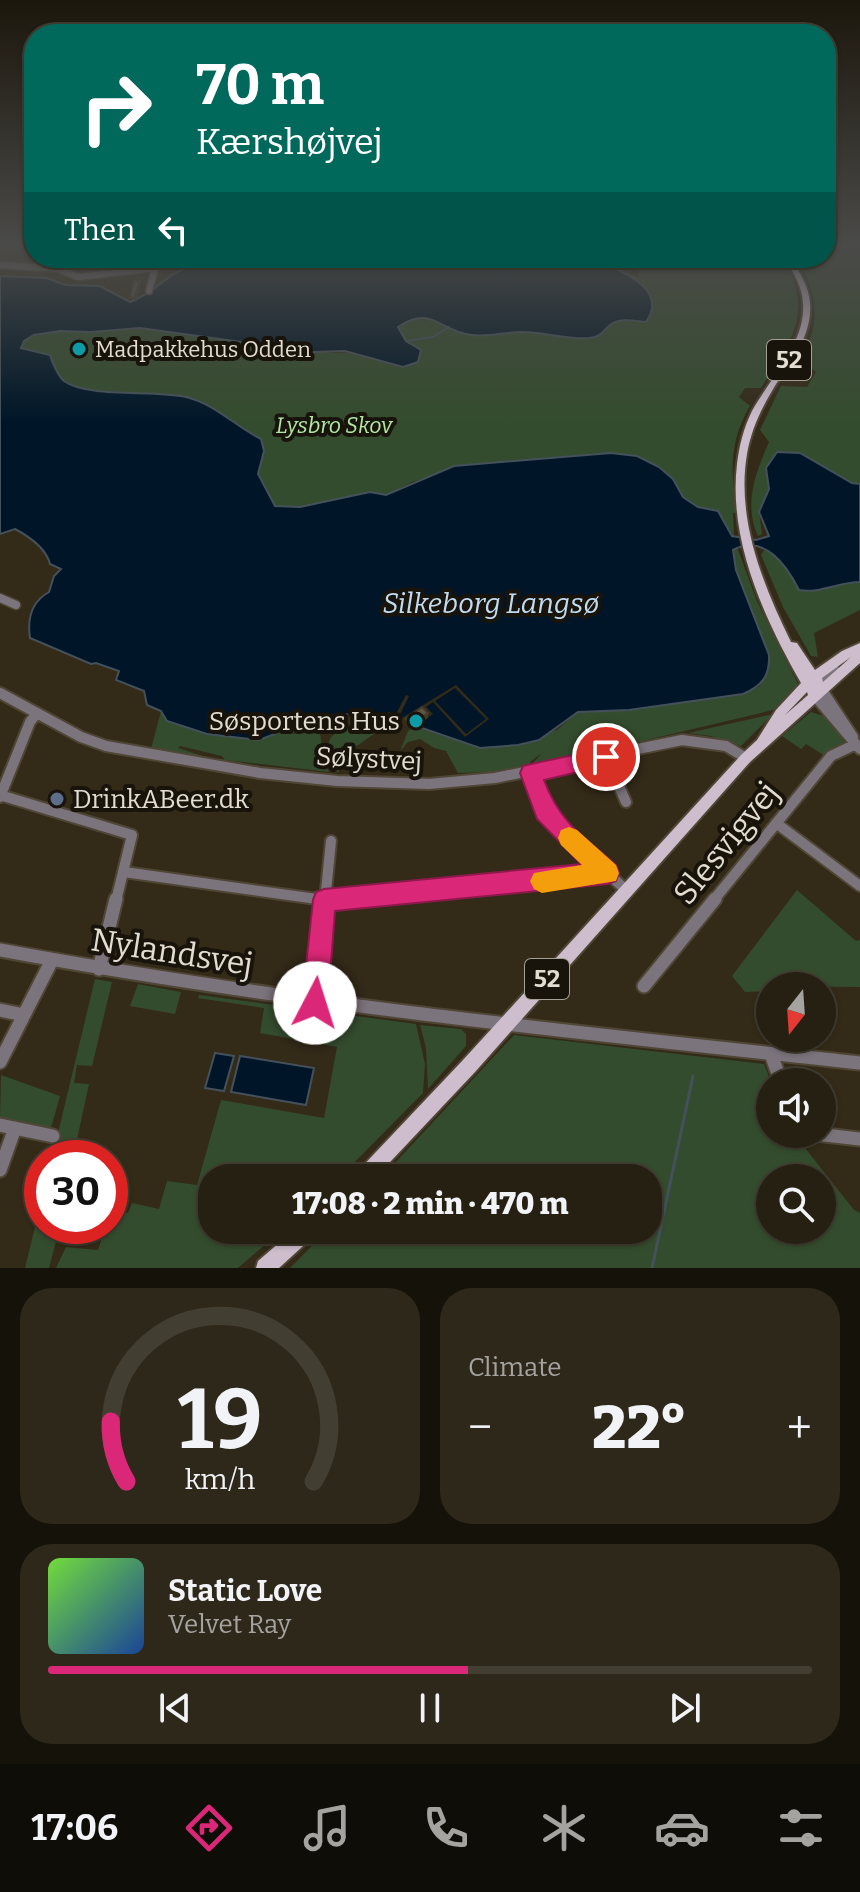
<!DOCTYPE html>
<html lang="en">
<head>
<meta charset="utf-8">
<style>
  :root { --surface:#262012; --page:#2e281b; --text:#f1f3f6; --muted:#a4a39f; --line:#423e32; --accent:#db2777 }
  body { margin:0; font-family:Bitter,serif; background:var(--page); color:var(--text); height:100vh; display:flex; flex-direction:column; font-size:30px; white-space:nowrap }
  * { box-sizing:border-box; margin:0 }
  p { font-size:26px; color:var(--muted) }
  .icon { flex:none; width:44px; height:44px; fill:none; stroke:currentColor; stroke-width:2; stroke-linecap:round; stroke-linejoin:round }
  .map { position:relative; height:1268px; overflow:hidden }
  .sheet { display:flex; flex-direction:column; gap:20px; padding:20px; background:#15120a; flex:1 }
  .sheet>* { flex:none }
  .hud { position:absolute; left:24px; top:24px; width:812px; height:244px; border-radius:32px; box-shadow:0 2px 6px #0004,0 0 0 2px var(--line); background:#00695c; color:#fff; overflow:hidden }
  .needle { width:52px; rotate:197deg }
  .buttons { position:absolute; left:756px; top:972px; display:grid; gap:16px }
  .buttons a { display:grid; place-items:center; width:80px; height:80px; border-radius:50%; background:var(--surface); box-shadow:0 2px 6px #0004,0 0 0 2px var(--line); font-size:40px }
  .speed { position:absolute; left:24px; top:1140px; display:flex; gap:16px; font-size:40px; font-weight:700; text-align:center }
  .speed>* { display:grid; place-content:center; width:104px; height:104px; border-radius:50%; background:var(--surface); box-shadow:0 2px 6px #0004,0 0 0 2px var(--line); line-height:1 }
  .speed .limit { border:12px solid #d22; background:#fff; color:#111 }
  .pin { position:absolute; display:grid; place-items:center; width:68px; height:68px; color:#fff; margin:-34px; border:4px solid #fff; border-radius:50%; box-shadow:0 2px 8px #0007 }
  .me { position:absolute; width:88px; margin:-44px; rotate:5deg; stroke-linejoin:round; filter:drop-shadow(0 0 6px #0008) }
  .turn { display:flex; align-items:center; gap:28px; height:168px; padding:0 40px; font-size:36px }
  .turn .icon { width:104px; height:104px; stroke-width:2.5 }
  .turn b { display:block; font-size:56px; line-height:68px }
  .then { display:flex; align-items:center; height:76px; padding:0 40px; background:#0003; gap:16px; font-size:30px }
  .big { font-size:60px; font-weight:800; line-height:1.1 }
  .sheet .card { flex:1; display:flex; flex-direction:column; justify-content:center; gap:12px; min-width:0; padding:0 28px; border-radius:32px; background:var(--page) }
  .sheet .dial { align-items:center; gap:0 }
  .dial svg { height:208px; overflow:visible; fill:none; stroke:var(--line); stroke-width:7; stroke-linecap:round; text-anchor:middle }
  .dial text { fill:var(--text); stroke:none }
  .song { display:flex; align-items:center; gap:24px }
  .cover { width:96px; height:96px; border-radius:12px; background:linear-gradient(135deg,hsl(100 70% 55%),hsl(220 70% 35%)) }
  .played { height:8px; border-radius:4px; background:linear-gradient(90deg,var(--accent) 55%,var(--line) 55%) }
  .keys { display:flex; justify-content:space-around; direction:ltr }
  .heat { display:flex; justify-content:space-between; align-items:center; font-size:44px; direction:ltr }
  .sheet .tiles { flex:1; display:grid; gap:20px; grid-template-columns:1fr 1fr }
  .card:last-child { grid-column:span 2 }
  .trip { position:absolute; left:198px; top:1164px; width:464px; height:80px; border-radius:32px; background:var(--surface); box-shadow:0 2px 6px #0004,0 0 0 2px var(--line); font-weight:800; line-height:80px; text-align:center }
  .menu { display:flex; height:128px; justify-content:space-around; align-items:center; background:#0f0d07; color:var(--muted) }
  .menu .icon { width:56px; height:56px }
  .menu .active { color:var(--accent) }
  .menu b { font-size:36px; color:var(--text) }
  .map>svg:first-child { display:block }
</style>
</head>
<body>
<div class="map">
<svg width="860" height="1268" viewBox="0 0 860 1268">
  <rect width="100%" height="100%" fill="#332a18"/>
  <!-- green -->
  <path fill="#344c2e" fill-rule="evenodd" d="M 826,245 L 860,245 L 860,484 L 766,468 L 769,489 L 759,512 L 762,534 L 758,536 C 743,504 756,472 769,442 L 760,430 L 781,386 L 807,387 L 816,372 L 800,359 C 822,326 818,289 795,258 L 826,258 Z
    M 575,258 L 600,258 L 639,278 L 639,271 L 608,258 L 781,258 L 785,262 C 814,315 790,343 761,388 L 745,388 L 739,397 L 750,406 C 728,444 731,472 737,513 L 733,513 L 734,537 L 718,511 L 698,507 L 611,453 L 542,458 L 414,481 L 386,495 L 369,492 L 300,507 L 275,506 L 258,474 L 264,451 L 261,439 L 187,397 L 79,389 L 61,379 L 52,362 L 21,348 C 27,326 74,333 93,332 C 109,331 125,327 141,328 C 198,330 254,345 311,351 C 347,355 384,353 420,350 L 406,341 L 397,327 C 432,304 439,332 472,335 C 488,337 505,332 521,332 C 546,332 571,335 595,337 L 610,324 L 622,320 L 627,273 Z
    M 737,547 L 757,601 L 798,684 L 794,692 L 773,710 L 596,752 L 604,740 L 614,737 C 601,737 595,741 590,753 L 536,765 L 533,763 L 542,753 L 530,762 L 531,766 L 491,772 L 458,773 L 446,751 L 434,748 L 420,739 L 408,742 L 400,751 L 408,731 L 415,727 L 480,748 L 557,730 L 578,712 L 629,710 L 743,694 L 760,686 L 769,655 L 736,570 L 732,550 Z
    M 764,550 L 775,553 L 809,592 L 838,584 L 860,582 L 860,610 L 814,633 L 818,657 L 811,656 L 783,607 L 761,555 Z
    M 161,711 L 259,740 L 296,727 L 293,734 L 300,734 L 311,723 L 319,725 L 323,756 L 329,772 L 225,760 L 222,756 L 180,746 L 178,748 L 212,759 L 151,749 Z
    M 811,712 L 824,716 L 845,741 L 825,756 L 806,744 L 801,749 L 782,736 Z
    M 773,714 L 741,746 L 711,736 L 688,733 Z
    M 357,727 L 374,734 L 351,750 L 356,757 L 341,766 L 338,773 C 323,745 323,732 357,727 Z
    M 797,890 L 856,941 L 860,940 L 860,987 L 770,986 L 770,991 L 745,992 L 732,976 Z
    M 95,979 L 112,982 L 92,1066 L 77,1065 L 74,1083 L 89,1084 L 73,1158 L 52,1158 Z
    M 138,984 L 181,992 L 175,1014 L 130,1006 Z
    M 199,995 L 416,1024 L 425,1064 L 423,1093 L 339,1178 L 212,1178 L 212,1230 L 282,1230 L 238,1268 L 56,1268 L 66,1247 L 98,1250 L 106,1226 L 110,1226 L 111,1210 L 128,1213 L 132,1203 L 159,1209 L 167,1181 L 197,1185 L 221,1100 L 324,1118 L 337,1047 L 260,1033 L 264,1008 L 198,998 Z
    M 420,1025 L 461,1029 L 466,1034 L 466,1046 L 428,1089 L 426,1048 Z
    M 514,1035 L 764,1064 L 771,1082 L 770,1134 L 794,1134 L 854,1210 L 860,1213 L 860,1268 L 290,1268 L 328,1230 L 648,1230 L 648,1178 L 381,1178 ZM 822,1178 L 822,1230 L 770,1230 L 770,1178 Z
    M 1,1075 L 60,1096 L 51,1128 L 0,1119 Z
    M 42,1198 L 42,1226 L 60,1226 L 49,1268 L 25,1268 Z"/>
  <!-- water -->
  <path fill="#001628" stroke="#44515b" stroke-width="2" d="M 225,258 C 304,258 384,258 464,258 C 499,258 538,254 574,258 C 600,261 674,283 646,322 C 635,321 620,317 610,325 C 603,331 601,337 590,338 C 568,340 544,332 522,332 C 505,332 489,337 472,335 C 440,332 432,304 398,327 L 406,341 L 421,350 L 418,362 L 403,367 L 345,351 L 313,352 L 140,328 L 91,332 L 60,331 L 34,335 L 24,341 L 21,348 L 50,355 C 52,363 59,377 64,381 C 87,398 154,390 186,397 C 215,404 235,426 261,439 L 264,451 L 258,474 L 275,506 L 300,507 L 370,492 L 386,495 L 454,466 L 611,453 L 637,456 L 659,467 L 673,479 L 683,497 L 698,507 L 718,511 L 732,536 L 756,540 L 769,536 L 759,512 L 769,489 L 766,468 L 777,452 L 800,453 L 852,483 L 860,484 L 860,582 C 839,582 819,594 799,590 C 787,566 764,533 733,550 L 736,570 L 769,655 C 770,676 762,686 743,694 L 629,710 L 578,712 L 539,740 L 518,745 L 480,748 L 422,728 L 346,714 L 320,717 L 259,740 L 207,734 L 167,721 L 161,711 L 147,705 L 144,691 L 116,680 L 119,671 L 96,663 L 91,664 L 30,638 C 27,618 31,602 49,592 L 54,576 L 61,569 L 50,564 C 46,548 30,537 15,529 L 0,534 L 0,276 L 46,278 L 66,285 L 100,286 L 130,302 C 149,295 158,284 174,274 C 189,265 208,262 225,258 Z
    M 215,1053 L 234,1056 L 224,1091 L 205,1088 Z
    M 240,1056 L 314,1068 L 306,1105 L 231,1092 Z"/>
  <!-- pier -->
  <path fill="#332a18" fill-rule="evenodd" d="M 456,685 L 489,719 L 465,737 L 433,702 L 426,707 L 433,714 L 409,730 L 381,726 L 388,712 L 396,714 L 406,695 L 409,696 L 397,721 ZM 455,688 L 486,719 L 466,734 L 435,701 Z"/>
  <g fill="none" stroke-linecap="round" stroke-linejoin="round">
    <!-- stream-far1 -->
    <path stroke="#44515b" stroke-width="2" d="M 406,341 L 433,337 L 449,327"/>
    <!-- stream -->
    <path stroke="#44515b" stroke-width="3" d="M 652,1268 L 693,1076"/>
    <defs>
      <path id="minor-far3" d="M 1,265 L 62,269
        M 58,269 L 78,277 L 156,268
        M 149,291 L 158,258"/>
      <path id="minor-far2" d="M 0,598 L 16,605"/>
      <path id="minor-far1" d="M 834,669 L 818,683 L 815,696 L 860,749
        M 822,690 L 853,737
        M 0,693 L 81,737 L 106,746 L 260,773 L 337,781 L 429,784 L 495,778 L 682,740 L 726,746 L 746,758
        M 606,757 L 626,802
        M 531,773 L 545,812 L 554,824 L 627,891
        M 0,795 L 132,835 L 116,901
        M 0,797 L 30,722 L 37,713
        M 776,823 L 860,886
        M 124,872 L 324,900 L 608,873
        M 325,901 L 331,841
        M 713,901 L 831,756 L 856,744"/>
      <path id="minor" d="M 318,899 L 333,899
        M 0,950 C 285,1003 572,1032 860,1063
        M 99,969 L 116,899
        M 644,986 L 715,899
        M 315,1003 L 325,899
        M 0,1010 L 24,1015
        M 771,1054 L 781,1082
        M 0,1062 L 52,960
        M 0,1125 L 53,1136
        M 816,1134 L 860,1139
        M 0,1170 L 15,1128"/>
      <path id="major" d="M 785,258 L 791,258 C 799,272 809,286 810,303 C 813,337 788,364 772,391 C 760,411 751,431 747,454 C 736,519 763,585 791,642 L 797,643 L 815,670 L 842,651 L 860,643 L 860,663 L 750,762 L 475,1072 L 375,1178 L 354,1178 L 357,1172 L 463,1060 L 742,754 L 757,740 L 776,710 L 801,683 C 764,618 728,540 737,464 C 739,446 744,427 752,411 C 770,378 806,343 803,303 C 802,286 793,272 785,258 ZM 851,657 L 823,682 L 822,678 ZM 807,692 L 808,695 L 785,715 Z
        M 294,1230 L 317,1230 L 314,1236 L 279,1268 L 256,1268 L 258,1261 Z"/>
    </defs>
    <!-- minor-far3 casing -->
    <use href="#minor-far3" stroke="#4f4636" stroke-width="9"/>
    <!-- minor-far2 casing -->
    <use href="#minor-far2" stroke="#4f4636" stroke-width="11"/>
    <!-- minor-far1 casing -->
    <use href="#minor-far1" stroke="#4f4636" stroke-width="14"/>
    <!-- minor casing -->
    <use href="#minor" stroke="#4f4636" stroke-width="17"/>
    <!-- major casing -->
    <use href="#major" stroke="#4f4636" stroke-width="4"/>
    <!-- minor-far3 -->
    <use href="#minor-far3" stroke="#7c747c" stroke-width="6"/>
    <!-- minor-far2 -->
    <use href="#minor-far2" stroke="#7c747c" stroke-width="8"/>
    <!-- minor-far1 -->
    <use href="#minor-far1" stroke="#7c747c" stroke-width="10"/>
    <!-- minor -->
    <use href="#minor" stroke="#7c747c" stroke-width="13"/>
    <!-- major -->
    <use href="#major" fill="#cdbdcd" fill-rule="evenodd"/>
  </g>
  <!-- shaded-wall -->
  <path fill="#423b2d" d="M 140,281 L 141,285 L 136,303 L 134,298 Z
    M 428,713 L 428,718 L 410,729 L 410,725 Z"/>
  <!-- building -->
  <path fill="#5e5440" stroke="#423b2d" stroke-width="2" d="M 134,281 L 140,281 L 134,298 L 130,297 Z
    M 422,707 L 428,713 L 410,725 L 405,719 Z"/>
  <!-- sky -->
  <linearGradient id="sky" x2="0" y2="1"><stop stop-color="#1c170d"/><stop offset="0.58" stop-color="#4a4a48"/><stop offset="1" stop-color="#4a4a48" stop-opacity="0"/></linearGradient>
  <rect width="860" height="422" fill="url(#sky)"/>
  <!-- route -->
  <path fill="#db2777" stroke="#8e194d" stroke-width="2" d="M 606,748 L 613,751 L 616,757 L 613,764 L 544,780 C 560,823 582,835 616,865 L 619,873 L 616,881 L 608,884 L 335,911 L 328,1003 L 324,1012 L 315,1016 L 306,1012 L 302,1003 L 313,900 L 316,892 L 324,889 L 581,864 L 537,819 L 520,773 L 523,766 L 531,764 Z"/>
  <!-- slow -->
  <path fill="#f59e0b" d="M 569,827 L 577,830 L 616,865 L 619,873 L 616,881 L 542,893 L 534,889 L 530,881 L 534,873 L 582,865 L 561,845 L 558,838 L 561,830 Z"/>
  <!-- markers -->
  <g fill="#0f9aa8" stroke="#18130b" stroke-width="3">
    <circle cx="79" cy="349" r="8"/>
    <circle cx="416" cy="721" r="8"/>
  </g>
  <circle fill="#5c6f8a" stroke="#18130b" stroke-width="3" cx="57" cy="799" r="8"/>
  <g text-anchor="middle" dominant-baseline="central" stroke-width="8" stroke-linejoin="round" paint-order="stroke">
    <!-- far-poi labels -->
    <g font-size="22" fill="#e2dcd1" stroke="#18130b" text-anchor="start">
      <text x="95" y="349">Madpakkehus Odden</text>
    </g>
    <!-- far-park labels -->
    <g font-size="22" font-style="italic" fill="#b1e9a4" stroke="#18130b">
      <text x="334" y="425">Lysbro Skov</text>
    </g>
    <!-- shield labels -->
    <g fill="#18130b" stroke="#a5a096" stroke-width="2">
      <rect x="767" y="340" width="44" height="40" rx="6"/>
      <rect x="525" y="959" width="44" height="40" rx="6"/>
    </g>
    <g font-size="24" font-weight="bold" fill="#e2dcd1">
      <text x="789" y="360">52</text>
      <text x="547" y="979">52</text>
    </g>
    <!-- poi labels -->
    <g font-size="26" fill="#e2dcd1" stroke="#18130b" text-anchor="end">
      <text x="400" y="721">Søsportens Hus</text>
      <text x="73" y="799" text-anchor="start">DrinkABeer.dk</text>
    </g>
    <!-- street labels -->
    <g font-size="26" fill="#e2dcd1" stroke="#18130b">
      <text transform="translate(369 759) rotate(3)">Sølystvej</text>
    </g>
    <!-- water labels -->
    <g font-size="28" font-style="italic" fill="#c0dcf3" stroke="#18130b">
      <text x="491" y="603">Silkeborg Langsø</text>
    </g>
    <!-- near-street labels -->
    <g font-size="32" fill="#e2dcd1" stroke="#18130b">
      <text transform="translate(726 843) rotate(-51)">Slesvigvej</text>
      <text transform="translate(172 952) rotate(9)">Nylandsvej</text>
    </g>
  </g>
</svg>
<div class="buttons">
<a><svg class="needle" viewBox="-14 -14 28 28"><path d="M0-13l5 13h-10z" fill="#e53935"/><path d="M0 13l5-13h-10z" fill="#a4a39f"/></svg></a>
<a><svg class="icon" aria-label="sound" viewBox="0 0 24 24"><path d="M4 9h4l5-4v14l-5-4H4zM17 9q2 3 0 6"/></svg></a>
<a><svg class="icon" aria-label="search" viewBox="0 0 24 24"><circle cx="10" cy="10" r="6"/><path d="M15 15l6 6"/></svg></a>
</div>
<div class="speed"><div class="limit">30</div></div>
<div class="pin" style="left:606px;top:757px;background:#d93025"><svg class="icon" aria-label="arrive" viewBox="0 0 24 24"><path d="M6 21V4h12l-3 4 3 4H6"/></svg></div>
<svg class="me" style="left:315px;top:1003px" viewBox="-20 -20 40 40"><circle r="19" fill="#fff"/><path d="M0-13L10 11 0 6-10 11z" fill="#db2777"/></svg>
<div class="trip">17:08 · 2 min · 470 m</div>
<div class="hud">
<div class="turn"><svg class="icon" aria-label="right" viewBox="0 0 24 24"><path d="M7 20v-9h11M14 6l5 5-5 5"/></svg><div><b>70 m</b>Kærshøjvej</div></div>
<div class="then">Then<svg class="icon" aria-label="left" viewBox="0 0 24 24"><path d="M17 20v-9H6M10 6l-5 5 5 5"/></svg></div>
</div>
</div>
<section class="sheet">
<div class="tiles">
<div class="card dial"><svg viewBox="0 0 100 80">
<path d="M14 69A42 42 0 1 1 86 69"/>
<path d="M14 69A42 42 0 0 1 8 46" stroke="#db2777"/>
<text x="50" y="56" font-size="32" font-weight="700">19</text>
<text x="50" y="72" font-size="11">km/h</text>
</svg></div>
<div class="card"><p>Climate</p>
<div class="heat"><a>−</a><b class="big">22°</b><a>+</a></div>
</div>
<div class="card">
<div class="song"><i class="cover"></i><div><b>Static Love</b><p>Velvet Ray</p></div></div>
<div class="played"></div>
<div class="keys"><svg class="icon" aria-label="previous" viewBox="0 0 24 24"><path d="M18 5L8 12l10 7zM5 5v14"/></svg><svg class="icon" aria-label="pause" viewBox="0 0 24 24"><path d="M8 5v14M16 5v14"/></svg><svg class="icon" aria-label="next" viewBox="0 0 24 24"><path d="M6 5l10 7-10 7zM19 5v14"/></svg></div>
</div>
</div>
</section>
<nav class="menu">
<b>17:06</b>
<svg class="icon active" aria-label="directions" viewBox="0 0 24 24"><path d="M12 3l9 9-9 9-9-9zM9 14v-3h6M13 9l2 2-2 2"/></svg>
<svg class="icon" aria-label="music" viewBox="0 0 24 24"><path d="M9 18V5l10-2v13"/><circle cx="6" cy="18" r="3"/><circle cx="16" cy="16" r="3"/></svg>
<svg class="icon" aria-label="phone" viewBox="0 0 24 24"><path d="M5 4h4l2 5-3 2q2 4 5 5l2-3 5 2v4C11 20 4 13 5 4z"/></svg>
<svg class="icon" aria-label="climate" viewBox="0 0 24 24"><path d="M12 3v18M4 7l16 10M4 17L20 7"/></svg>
<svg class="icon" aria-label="car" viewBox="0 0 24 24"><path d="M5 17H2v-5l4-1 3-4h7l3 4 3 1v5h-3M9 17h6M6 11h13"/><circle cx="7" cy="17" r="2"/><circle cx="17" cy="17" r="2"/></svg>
<svg class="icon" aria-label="filters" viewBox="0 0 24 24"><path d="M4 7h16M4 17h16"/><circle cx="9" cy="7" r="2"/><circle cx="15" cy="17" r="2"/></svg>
</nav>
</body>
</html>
